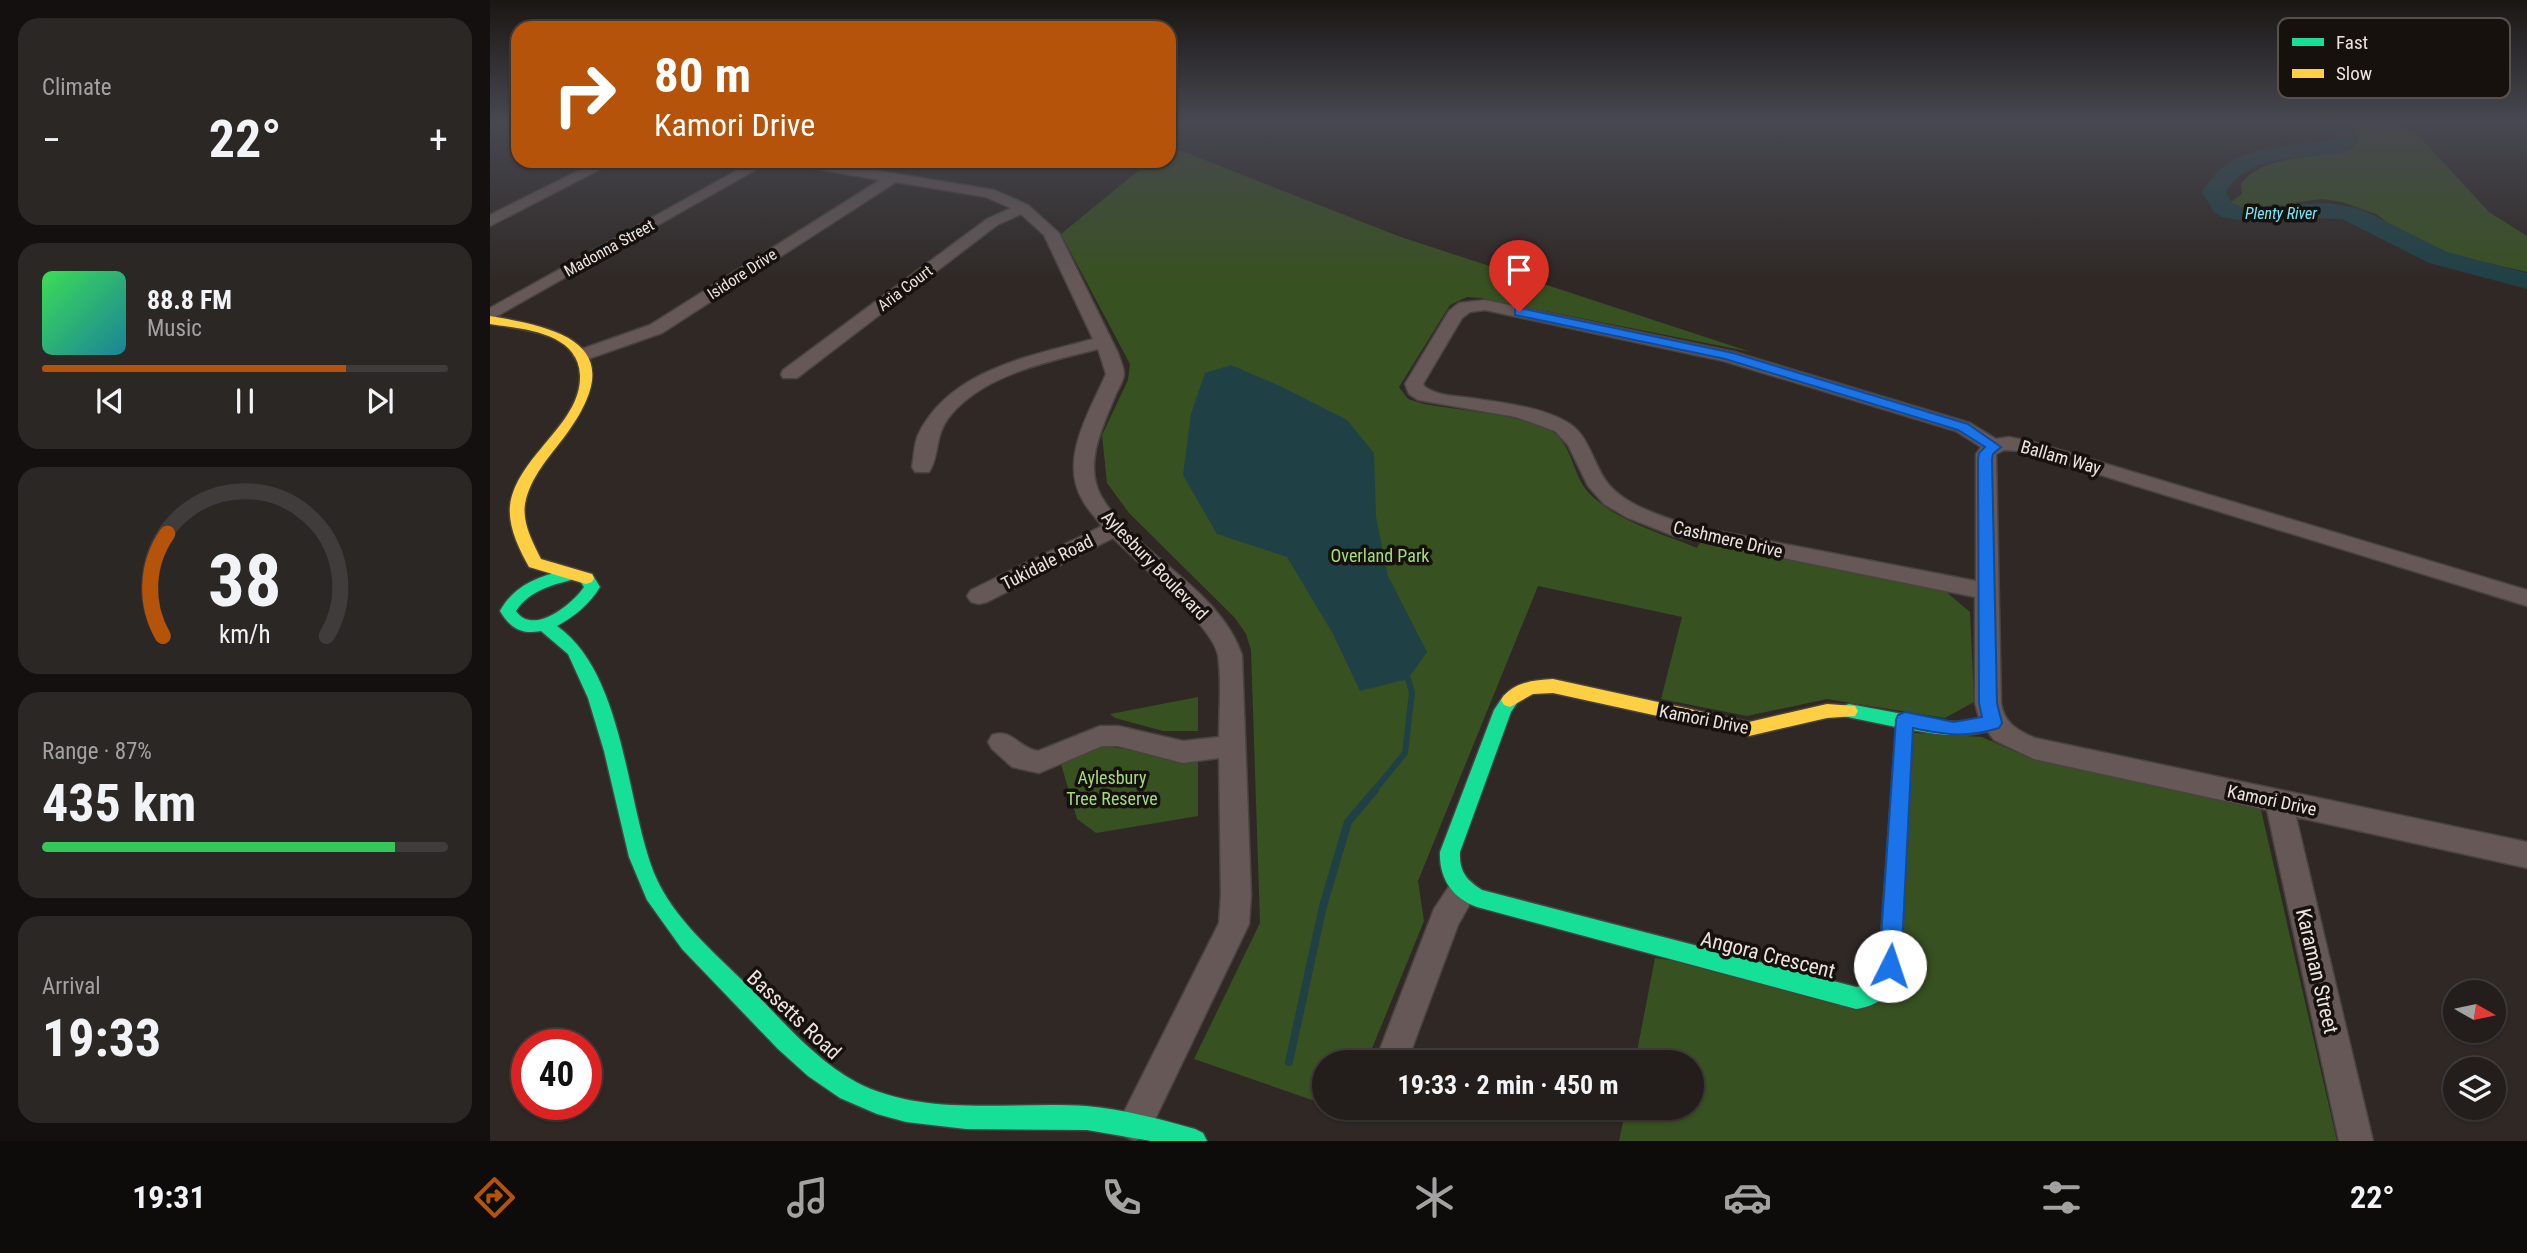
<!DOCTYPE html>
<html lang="en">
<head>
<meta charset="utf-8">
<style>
  :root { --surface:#231e1c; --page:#2b2725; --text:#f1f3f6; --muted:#a3a2a3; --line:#403c3b; --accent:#b45309 }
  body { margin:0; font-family:"Roboto Condensed",sans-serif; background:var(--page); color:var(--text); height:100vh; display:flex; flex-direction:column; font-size:26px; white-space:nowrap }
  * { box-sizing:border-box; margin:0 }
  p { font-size:23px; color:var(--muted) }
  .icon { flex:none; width:38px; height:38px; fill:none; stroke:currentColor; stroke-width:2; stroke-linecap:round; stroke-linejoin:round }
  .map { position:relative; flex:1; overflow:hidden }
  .panel { display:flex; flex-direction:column; gap:18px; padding:18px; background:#13100f; width:490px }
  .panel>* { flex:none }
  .hud { position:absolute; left:21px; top:21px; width:665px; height:147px; border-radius:21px; box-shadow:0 2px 5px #0004,0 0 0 2px var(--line); background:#b45309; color:#fff; overflow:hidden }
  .needle { width:46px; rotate:99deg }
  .fabs { position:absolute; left:1953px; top:980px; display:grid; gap:14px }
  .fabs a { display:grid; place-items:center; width:63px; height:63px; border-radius:50%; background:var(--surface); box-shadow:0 2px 5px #0004,0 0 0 2px var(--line); font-size:35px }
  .speed { position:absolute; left:21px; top:1029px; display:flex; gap:14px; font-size:35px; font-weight:700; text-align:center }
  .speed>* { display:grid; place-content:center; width:91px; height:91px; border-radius:50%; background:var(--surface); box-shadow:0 2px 5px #0004,0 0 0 2px var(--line); line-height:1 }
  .speed .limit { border:10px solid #d22; background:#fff; color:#111 }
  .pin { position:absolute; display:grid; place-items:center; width:60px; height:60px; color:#fff; margin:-72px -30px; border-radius:50% 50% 50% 0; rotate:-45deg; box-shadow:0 0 7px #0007 }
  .pin .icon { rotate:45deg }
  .me { position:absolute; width:77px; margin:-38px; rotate:4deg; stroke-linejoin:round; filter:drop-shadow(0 0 5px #0008) }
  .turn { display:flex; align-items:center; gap:24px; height:147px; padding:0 28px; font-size:32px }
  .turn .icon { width:91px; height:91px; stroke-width:2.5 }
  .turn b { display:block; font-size:49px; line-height:60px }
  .big { font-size:52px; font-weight:700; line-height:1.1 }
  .panel .tile { flex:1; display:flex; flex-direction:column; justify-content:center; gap:10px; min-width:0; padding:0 24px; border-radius:21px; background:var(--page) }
  .panel .dial { align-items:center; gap:0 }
  .dial svg { height:182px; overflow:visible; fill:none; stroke:var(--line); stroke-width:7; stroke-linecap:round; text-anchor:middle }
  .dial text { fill:var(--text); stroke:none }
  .song { display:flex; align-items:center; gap:21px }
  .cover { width:84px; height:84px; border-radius:10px; background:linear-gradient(135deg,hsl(130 70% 55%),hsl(190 70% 35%)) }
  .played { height:7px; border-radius:4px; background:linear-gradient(90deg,var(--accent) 75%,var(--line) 75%) }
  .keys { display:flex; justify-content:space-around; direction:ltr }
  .heat { display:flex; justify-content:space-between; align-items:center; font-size:38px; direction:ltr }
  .charge { height:10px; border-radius:5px; background:linear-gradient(90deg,#34c759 87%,var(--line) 0) }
  .trip { position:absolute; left:822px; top:1050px; width:392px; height:70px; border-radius:35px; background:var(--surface); box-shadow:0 2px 5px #0004,0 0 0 2px var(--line); font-weight:700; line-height:70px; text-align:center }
  .dock { display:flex; height:112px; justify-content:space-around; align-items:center; background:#0e0c0b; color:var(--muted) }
  .dock .icon { width:49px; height:49px }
  .dock .current { color:var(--accent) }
  .dock b { font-size:32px; color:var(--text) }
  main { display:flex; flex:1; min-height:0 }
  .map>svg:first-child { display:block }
</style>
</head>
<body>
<main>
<section class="panel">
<div class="tile"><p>Climate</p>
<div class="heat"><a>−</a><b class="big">22°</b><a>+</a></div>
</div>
<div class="tile">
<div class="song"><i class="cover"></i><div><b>88.8 FM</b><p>Music</p></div></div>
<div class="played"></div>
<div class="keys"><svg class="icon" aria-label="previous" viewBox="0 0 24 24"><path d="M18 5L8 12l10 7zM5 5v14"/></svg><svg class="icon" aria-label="pause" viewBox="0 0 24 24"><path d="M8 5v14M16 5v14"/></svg><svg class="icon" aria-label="next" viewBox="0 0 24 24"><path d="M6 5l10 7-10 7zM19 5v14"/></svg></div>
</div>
<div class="tile dial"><svg viewBox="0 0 100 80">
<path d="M14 69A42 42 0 1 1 86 69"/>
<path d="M14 69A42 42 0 0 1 16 24" stroke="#b45309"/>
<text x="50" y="56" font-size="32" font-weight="700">38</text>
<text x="50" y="72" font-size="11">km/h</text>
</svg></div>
<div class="tile"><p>Range · 87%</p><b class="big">435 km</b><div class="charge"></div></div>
<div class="tile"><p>Arrival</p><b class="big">19:33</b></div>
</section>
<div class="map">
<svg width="2037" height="1141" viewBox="0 0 2037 1141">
  <rect width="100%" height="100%" fill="#2f2825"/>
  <!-- green -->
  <path fill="#385121" d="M 1842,122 L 1897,122 L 1925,132 L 1999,212 L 2037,236 L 2037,272 L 1944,251 L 1917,238 L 1886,214 L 1852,202 L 1833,199 L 1807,202 L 1749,220 L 1731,209 L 1752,194 L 1751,184 C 1774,152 1830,160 1862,149 L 1867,141 L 1864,132 Z
    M 679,146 L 908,236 L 1261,352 L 990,298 L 977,297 L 960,305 L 909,387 L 918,399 L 934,404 C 967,410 1032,415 1060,430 C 1082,442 1082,474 1098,492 C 1125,521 1171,533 1207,548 L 1210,542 L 1455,591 L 1480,612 L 1484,702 L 1455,718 L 1337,699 L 1257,716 L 1171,699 L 1192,617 L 1048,586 L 928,881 L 934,921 L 879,1056 L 858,1058 L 856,1062 L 835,1062 L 835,1099 L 822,1100 L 704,1059 L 770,923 L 761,650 L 756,634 L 745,618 L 639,513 L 617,483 L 612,435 L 638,380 L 640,364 L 571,234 L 660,161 L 679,161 Z
    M 708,697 L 708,731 L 673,731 L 625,718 L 620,714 Z
    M 1424,733 L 1492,737 L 1533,755 L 1771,810 L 1847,1141 L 1129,1141 L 1136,1108 L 1202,1108 L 1202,1062 L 1145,1062 L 1165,958 L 1410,994 Z
    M 610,745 L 682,757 L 708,755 L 708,816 L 606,833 L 587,819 L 571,764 Z"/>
  <!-- water -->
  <path fill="#1f4146" d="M 741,365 L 790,386 L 857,420 L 884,453 L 886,517 L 898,576 L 937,652 L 918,679 L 870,691 L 843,634 L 797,557 L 727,534 L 693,475 L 701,414 L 715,373 Z"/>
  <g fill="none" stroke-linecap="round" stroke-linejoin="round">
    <!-- stream-far1 -->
    <path stroke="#1f4146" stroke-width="6" d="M 883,792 L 915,753 L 922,692 L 918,679"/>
    <!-- stream -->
    <path stroke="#1f4146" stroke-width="8" d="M 799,1062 L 833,906 L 858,822 L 885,790"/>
    <!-- river -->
    <path fill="#1f4146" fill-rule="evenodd" d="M 1823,122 C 1840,122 1863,118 1868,138 L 1859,151 C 1819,161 1759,151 1736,192 L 1741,202 L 1752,207 L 1839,203 L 1871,209 L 1957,252 L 2037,273 L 2037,289 L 1939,263 L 1852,219 L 1825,218 L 1765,223 L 1732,217 L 1724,212 L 1712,192 C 1742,141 1792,148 1844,140 L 1846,136 L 1826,127 Z"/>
    <defs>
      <path id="street" d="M 108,161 L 126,161 L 0,226 L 0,215 Z
        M 264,161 L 281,161 L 0,320 L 0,308 Z
        M 296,161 L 329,161 L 504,190 L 538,205 L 569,233 L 628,353 C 630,359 634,368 634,374 C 634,379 629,388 626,394 C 614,424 593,463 611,496 C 646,556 729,587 752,655 L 761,895 L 759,924 L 657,1136 L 645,1141 L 633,1136 L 628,1124 L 729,923 L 731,895 L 729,758 L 693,763 L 628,746 L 612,746 L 549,773 L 522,767 L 502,749 L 498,742 L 502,735 C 522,728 529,748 548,751 L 610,726 L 628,726 L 693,741 L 729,737 C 729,711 732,681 728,655 C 723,626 646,561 623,538 L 497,602 L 489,604 L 481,602 L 477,596 L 481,590 L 612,526 C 605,517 597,509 592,499 C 569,459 600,411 616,374 L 608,349 C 558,362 494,374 460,416 C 444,435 450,456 439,472 L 425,472 L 422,467 C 424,457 424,444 428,435 C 459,370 540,356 603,339 L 554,235 L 531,214 L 507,225 L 307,378 L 293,378 L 291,374 L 293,370 L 497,219 L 521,208 L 496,197 L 406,182 L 172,333 L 98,359 L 86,359 L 83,355 L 86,351 L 160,325 L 390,180 L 303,165 Z
        M 995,300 L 1244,352 L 1480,423 L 1506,439 L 1519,437 L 1543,442 L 2037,590 L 2037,606 L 1532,451 L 1514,450 L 1506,454 L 1511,703 C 1514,723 1527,730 1545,738 L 2037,842 L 2037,868 L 1806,817 L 1883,1141 L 1849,1141 L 1777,810 L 1544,759 L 1504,740 L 1490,721 L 1485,703 L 1485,597 L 1184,536 L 1136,517 L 1114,504 L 1098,486 L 1078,445 L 1065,431 L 1026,417 L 928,400 L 919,394 L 915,384 L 959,311 L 969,303 ZM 995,310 L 1234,361 L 1466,431 L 1491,447 L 1486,454 L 1486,581 L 1196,525 C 1171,515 1139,507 1120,486 C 1102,466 1101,434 1075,421 C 1047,406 1012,403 981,398 C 966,396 948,396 935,387 L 933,384 L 972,318 L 980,312 Z
        M 972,878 L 982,882 L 987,891 L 968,925 L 917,1062 L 885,1062 L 944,909 L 962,882 Z"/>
      <path id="fast" d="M 79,569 L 87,575 L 85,579 C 62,585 40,590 26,611 C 43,636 82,605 94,587 L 88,578 L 90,574 L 102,574 L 110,587 C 99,605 85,616 67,626 C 134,673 136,802 164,873 C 183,919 225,953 259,987 C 292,1020 324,1059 366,1082 C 435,1118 521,1101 596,1106 C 633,1109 669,1119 705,1129 L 713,1133 L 717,1141 L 661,1141 L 597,1130 L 476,1129 L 416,1122 L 387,1114 L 350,1098 L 318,1076 L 288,1049 L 192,949 L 157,900 L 139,857 L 114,751 L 98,698 L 78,654 L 51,631 C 31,635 20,628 10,611 C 25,584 50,576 79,569 Z
        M 1020,693 L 1026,695 L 1029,700 L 1021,712 L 970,852 C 969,871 976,880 992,890 L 1366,987 C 1380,986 1385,979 1389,966 L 1406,727 L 1353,716 L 1350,711 L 1353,706 L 1359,704 L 1450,721 L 1470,722 L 1502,716 L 1508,718 L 1511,723 L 1508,728 C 1479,738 1453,736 1423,730 L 1411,966 C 1404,991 1393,1005 1366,1009 L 987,907 C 962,898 949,878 950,852 L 1004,710 L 1014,695 Z"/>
      <path id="slow" d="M 0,316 C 79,329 140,348 75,436 C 60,456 40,477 35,504 C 32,523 43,543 51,559 L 102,574 L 104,578 L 102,582 L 96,584 L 39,567 C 29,549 18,527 20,506 C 26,456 92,424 90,375 C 88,332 32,329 0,324 Z
        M 1063,679 L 1259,722 L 1337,704 L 1365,706 L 1368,711 L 1365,716 L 1337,718 L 1259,736 L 1063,693 L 1043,694 L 1020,707 L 1014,705 L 1011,700 C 1022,682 1044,680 1063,679 Z"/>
    </defs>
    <!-- street casing -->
    <use href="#street" stroke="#494340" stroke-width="3"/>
    <!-- fast casing -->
    <use href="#fast" stroke="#494340" stroke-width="3"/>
    <!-- slow casing -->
    <use href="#slow" stroke="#494340" stroke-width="3"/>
    <!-- street -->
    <use href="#street" fill="#655857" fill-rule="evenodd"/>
    <!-- fast -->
    <use href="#fast" fill="#16e098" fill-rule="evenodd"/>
    <!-- slow -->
    <use href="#slow" fill="#ffcf43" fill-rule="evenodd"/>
  </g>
  <!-- sky -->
  <linearGradient id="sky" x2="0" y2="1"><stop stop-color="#1a1614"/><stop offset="0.43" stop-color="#474851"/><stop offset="1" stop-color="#474851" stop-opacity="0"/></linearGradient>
  <rect width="2037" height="282" fill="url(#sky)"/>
  <!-- route -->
  <path fill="#1a73e8" stroke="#114b97" stroke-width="2" d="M 1029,308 L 1243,353 L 1478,424 L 1511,447 L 1503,454 L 1502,459 L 1507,703 L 1512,723 L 1509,728 C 1476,738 1456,735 1423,728 L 1411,966 L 1408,973 L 1400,976 L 1393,973 L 1389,966 L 1406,720 L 1408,715 L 1415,712 L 1464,722 L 1492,717 L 1489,703 L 1488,459 L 1489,453 L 1495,447 L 1468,430 L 1235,359 L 1025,315 L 1025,309 Z"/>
  <g text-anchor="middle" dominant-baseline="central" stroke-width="7" stroke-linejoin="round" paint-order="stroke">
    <!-- far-water labels -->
    <g font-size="16" font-style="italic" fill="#70ecfe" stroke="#17110e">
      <text x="1791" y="213">Plenty River</text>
    </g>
    <!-- far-street labels -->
    <g font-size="16" fill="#ece3df" stroke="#17110e">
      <text transform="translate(119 248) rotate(-29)">Madonna Street</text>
      <text transform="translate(252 274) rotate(-33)">Isidore Drive</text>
      <text transform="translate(415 288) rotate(-37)">Aria Court</text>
    </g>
    <!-- street labels -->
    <g font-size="18" fill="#ece3df" stroke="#17110e">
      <text transform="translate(1571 457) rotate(16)">Ballam Way</text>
      <text transform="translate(1238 539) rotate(13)">Cashmere Drive</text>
      <text transform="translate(557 562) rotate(-27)">Tukidale Road</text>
      <text transform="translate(665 565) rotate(46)">Aylesbury Boulevard</text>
      <text transform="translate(1214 719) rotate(11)">Kamori Drive</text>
      <text transform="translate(1782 800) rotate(12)">Kamori Drive</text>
    </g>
    <!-- park labels -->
    <g font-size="18" fill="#a5dc7a" stroke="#17110e">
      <text x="890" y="555">Overland Park</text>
      <text x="622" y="777">Aylesbury<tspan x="622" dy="21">Tree Reserve</tspan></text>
    </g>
    <!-- near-street labels -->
    <g font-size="21" fill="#ece3df" stroke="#17110e">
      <text transform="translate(1278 955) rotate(14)">Angora Crescent</text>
      <text transform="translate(1827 971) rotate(77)">Karaman Street</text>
      <text transform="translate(304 1015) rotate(43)">Bassetts Road</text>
    </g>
  </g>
  <!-- legend -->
  <rect x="1788" y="18" width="232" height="80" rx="10" fill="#17110e" stroke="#57504d" stroke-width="2"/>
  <rect x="1802" y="38" width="32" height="8" fill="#16e098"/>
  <rect x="1802" y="69" width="32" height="9" fill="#ffcf43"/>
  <g font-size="19" fill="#ece3df">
    <text x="1846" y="49">Fast</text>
    <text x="1846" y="80">Slow</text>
  </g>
</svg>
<div class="fabs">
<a><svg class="needle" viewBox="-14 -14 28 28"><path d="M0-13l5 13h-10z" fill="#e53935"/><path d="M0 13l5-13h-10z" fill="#a3a2a3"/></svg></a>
<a><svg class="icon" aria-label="layers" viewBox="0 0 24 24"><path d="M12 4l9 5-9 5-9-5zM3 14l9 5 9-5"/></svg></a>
</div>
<div class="speed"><div class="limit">40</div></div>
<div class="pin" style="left:1029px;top:312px;background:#d93025"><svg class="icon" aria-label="arrive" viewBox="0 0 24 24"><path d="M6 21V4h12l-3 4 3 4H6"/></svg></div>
<svg class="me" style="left:1400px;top:966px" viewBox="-20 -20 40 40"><circle r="19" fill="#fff"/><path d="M0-13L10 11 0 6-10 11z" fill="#1a73e8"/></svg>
<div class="trip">19:33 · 2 min · 450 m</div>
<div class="hud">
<div class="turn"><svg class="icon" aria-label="right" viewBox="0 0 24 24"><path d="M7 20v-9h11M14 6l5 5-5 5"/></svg><div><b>80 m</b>Kamori Drive</div></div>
</div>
</div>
</main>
<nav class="dock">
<b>19:31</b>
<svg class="icon current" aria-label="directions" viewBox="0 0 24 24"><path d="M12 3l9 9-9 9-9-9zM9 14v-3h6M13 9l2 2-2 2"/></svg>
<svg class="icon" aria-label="music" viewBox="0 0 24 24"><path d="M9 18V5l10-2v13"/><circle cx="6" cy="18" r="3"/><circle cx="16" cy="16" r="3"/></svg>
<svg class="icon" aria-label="phone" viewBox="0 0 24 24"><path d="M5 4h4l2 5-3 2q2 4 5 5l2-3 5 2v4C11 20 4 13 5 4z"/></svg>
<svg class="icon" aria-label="climate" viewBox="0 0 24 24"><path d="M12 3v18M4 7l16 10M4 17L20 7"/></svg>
<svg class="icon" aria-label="car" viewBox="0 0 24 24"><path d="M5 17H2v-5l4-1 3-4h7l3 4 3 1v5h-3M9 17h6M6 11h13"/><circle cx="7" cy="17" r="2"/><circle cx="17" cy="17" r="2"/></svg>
<svg class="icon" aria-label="filters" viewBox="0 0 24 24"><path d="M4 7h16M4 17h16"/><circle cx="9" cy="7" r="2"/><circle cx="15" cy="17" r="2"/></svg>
<b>22°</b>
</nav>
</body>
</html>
